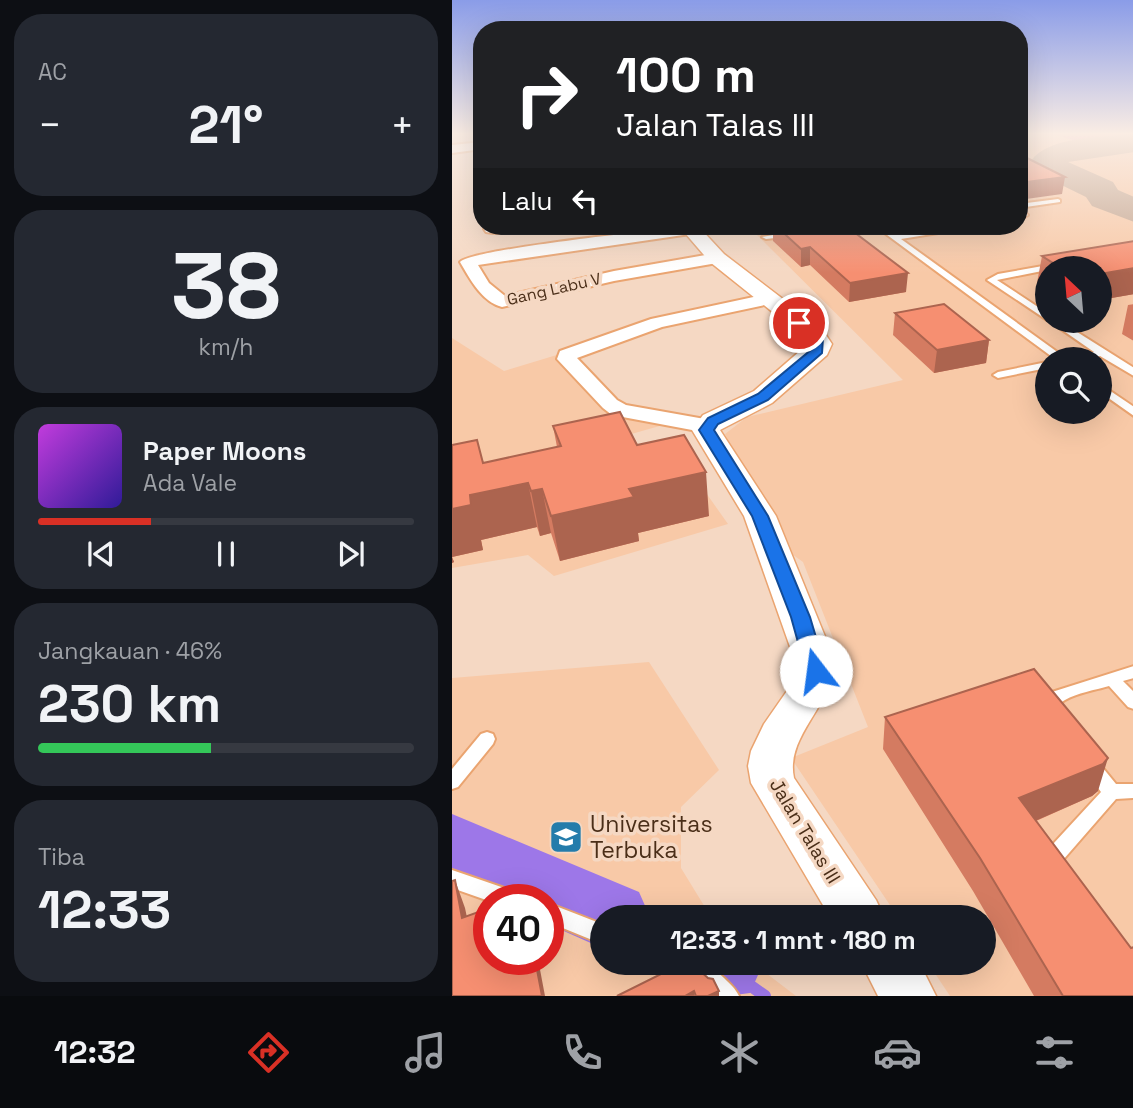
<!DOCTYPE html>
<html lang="id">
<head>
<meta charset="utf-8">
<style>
  :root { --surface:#171b24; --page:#242831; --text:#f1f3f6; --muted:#9ea1a6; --line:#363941; --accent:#d93025 }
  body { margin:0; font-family:"Space Grotesk",sans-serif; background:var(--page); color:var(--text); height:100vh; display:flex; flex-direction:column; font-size:26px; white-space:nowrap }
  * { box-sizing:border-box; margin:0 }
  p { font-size:23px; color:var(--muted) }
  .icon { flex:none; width:38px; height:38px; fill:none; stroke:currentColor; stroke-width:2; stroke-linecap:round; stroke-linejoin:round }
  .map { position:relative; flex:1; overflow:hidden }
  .panel { display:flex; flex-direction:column; gap:14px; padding:14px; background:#0d0f14; width:452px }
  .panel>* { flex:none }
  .hud { position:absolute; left:21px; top:21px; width:555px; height:214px; border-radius:28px; box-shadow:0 7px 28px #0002; background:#202124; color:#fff; overflow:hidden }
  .needle { width:46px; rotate:334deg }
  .controls { position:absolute; left:583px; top:256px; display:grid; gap:14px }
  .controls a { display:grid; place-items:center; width:77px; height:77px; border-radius:50%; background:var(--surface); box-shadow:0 7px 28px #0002; font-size:35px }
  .speed { position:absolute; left:21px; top:884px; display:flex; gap:14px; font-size:35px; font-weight:700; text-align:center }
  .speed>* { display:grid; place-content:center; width:91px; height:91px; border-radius:50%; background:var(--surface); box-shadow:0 7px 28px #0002; line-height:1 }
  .speed .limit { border:10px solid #d22; background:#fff; color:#111 }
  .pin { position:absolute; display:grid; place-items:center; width:60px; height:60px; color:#fff; margin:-30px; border:4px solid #fff; border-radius:50%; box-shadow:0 2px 7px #0007 }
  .me { position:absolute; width:77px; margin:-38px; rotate:345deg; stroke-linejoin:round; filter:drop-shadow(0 0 5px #0008) }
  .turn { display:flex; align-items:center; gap:24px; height:147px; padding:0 28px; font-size:32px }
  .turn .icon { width:91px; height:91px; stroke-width:2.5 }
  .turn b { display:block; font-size:49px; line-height:60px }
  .then { display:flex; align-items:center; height:66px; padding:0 28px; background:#0003; gap:14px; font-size:26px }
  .big { font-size:52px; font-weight:700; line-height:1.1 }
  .panel .tile { flex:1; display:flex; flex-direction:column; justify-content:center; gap:10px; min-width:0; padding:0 24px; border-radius:28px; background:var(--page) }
  .panel .dial { align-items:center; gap:0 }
  .dial b { font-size:91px; line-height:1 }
  .song { display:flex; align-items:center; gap:21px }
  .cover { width:84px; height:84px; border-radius:10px; background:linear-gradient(135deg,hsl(290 70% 55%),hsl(250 70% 35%)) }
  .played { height:7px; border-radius:4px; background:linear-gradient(90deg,var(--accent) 30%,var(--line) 30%) }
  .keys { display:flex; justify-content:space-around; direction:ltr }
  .heat { display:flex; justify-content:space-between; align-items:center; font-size:38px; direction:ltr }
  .charge { height:10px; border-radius:5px; background:linear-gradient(90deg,#34c759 46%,var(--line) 0) }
  .trip { position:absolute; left:138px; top:905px; width:406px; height:70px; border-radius:35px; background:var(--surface); box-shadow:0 7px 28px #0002; font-weight:700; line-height:70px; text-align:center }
  .tab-bar { display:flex; height:112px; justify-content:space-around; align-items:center; background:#090b0e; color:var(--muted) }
  .tab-bar .icon { width:49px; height:49px }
  .tab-bar .selected { color:var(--accent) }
  .tab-bar b { font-size:32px; color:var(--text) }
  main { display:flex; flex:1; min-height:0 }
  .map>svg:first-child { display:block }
</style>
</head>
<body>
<main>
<section class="panel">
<div class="tile"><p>AC</p>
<div class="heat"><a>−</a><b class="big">21°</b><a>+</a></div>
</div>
<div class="tile dial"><b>38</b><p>km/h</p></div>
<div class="tile">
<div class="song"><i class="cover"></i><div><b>Paper Moons</b><p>Ada Vale</p></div></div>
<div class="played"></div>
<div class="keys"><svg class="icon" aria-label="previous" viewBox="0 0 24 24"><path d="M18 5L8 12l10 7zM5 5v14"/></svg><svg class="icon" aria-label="pause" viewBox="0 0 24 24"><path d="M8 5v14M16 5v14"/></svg><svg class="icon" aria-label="next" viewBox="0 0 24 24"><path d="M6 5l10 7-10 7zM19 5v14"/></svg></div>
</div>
<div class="tile"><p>Jangkauan · 46%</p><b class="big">230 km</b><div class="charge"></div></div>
<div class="tile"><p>Tiba</p><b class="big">12:33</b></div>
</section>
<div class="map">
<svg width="682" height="996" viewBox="0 0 682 996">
  <rect width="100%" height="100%" fill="#f5d8c3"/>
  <!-- built -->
  <path fill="#f8c9a7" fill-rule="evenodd" d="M 567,133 L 681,133 L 681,996 L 498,996 L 476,963 L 532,962 L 532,917 L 446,917 L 339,758 L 416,727 L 351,562 L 326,544 L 273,434 L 295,417 L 451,380 L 296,226 L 567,226 ZM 595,268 L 648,268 L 648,320 L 595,320 ZM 595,359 L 648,359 L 648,411 L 595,411 Z
    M 0,338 L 52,371 L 108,354 L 156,406 L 229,420 L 165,438 L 179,459 L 223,449 L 276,524 L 102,576 L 76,555 L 0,568 Z
    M 197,662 L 267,770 L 229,807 L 229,868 L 259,917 L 150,917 L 150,962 L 301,963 L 344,996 L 0,996 L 0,678 ZM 37,900 L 96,900 L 96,959 L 37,959 Z"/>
  <!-- green -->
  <path fill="#f183ad" d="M 599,133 L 681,133 L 681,138 L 633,144 Z"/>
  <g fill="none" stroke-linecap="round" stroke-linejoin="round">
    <!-- stream -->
    <path stroke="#9d77e8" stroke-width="12" d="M 271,966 L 313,996"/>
    <!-- river -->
    <path fill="#9d77e8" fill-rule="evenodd" d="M 0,814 L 187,892 L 198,917 L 150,917 L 150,948 L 96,924 L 96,900 L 45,900 L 0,878 Z
      M 224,962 L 308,962 L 310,966 L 298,993 C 280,996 252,996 235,989 Z"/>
    <!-- taxiway -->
    <path fill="#c1a48f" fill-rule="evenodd" d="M 682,134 L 682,152 L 616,162 L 661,182 L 666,190 L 682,197 L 682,222 L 640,206 L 634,197 L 591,176 L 579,161 C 596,136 653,137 682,134 Z"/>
    <defs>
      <path id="service" d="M 606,199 L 608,200 L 608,202 L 567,208 L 567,204 Z
        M 567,210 L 576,215 L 567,220 Z
        M 423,226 L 430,226 L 444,235 L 505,226 L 520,226 L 517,228 L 449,239 L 615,359 L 603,359 Z
        M 338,232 L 341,232 L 341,236 L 314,239 L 310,237 Z
        M 602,264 L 606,266 L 605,268 L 595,268 L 595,270 L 545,280 L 595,313 L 595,320 L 535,280 L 546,274 Z
        M 596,320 L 606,320 L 682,368 L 682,376 L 648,356 L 638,359 L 619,359 L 642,352 Z
        M 595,362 L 595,368 L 546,378 L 541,375 L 546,372 Z
        M 648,384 L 682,407 L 682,416 L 648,392 Z
        M 682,666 L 682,678 L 671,681 L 682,692 L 682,709 L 676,707 L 657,686 C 643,690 625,693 613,700 C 603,705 604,717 590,712 L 588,708 L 600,692 Z
        M 35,732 L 41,734 L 43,739 L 41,744 L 6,787 L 0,789 L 0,769 L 29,734 Z
        M 640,760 L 646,762 L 664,784 L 682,784 L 682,798 L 664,799 L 604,868 L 597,871 L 590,868 L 588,862 L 590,856 L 649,792 L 631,767 L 634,762 Z
        M 0,870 L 67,893 L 70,900 L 37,901 L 0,888 Z
        M 96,903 L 150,924 L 150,944 L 96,922 Z
        M 212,962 C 238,962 251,959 272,978 C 278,984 283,988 287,996 L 260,996 L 246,982 L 215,969 Z"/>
      <path id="minor" d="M 30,142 L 30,149 L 0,153 L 0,145 Z
        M 34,226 L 72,226 C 64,233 45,234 34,232 L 32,229 Z
        M 239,226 L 245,227 L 247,230 L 245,233 L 26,265 L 37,283 L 53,296 L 162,271 L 265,253 L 273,258 L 265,263 L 162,281 L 50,307 C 30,302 18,279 8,262 C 20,249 207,230 239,226 Z
        M 316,294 L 322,295 L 325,299 L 322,303 L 210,327 L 125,358 L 165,400 L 174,405 L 264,421 L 267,426 L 264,431 L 256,433 L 160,415 L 151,408 L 105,359 L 108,351 L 199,319 Z"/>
      <path id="tertiary" d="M 227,226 L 246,226 L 272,254 L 370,329 L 380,344 L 375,355 L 320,403 L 268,430 L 324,516 L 383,661 C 380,707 333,736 342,778 L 424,900 L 432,917 L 378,917 L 299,783 L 296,766 L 299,751 L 312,724 L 337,688 L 343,661 L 292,516 L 240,430 L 251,415 L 302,391 L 356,344 L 353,338 L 258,262 Z
        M 409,962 L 467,962 L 484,996 L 426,996 Z"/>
    </defs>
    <!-- service casing -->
    <use href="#service" stroke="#eaa470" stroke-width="4"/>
    <!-- minor casing -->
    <use href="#minor" stroke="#eaa470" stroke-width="4"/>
    <!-- tertiary casing -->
    <use href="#tertiary" stroke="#eaa470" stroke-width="3"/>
    <!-- service -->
    <use href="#service" fill="#fff" fill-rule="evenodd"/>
    <!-- minor -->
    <use href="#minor" fill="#fff" fill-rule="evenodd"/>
    <!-- tertiary -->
    <use href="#tertiary" fill="#fff" fill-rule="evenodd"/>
  </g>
  <!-- wall -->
  <path fill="#d47b61" d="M 305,226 L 394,226 L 454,292 L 397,302 L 358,265 L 349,267 L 321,241 L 321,232 L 312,233 Z
    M 682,241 L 682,294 L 648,300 L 648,268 L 595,268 L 595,289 L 585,283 L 590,256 Z
    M 682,304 L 682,341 L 670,334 L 676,305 Z
    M 443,313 L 537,340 L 534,363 L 482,373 L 441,335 Z
    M 101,426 L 185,445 L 257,516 L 186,533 L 187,541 L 108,561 L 99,533 L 88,536 L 85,527 L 29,540 L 31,550 L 0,557 L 2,562 L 0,563 L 0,445 L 31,463 L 105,447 Z
    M 433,717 L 646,791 L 640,796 L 584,821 L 682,996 L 582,996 L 521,891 L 431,749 Z"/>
  <!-- shaded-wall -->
  <path fill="#ac644f" d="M 613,177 L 610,194 L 567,200 L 567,183 Z
    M 312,226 L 321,226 L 321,232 L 312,233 Z
    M 358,247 L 358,265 L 349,267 L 349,249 Z
    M 682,268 L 682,294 L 648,300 L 648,274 Z
    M 456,273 L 454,292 L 397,302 L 398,283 Z
    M 537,340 L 534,363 L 482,373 L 485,350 Z
    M 254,472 L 257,516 L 186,533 L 187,541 L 108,561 L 99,516 L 177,489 Z
    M 76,483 L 85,527 L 29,540 L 31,550 L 0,557 L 2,562 L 0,563 L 0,509 L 18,495 Z
    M 90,489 L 99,533 L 88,536 L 79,491 Z
    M 656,758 L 646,791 L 640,796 L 560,831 L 567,798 Z
    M 3,880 L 13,908 L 21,946 L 10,918 Z
    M 29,911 L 37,933 L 37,947 L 33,936 Z
    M 83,959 L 86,959 L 93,996 L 90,996 Z
    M 242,991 L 243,996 L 233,996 Z
    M 267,991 L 267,996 L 256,996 Z"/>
  <!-- building -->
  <path fill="#f68f71" stroke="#ac644f" stroke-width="2" d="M 567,154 L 613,177 L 567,183 Z
    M 324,226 L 394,226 L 456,273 L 398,283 L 358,247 L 349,249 Z
    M 682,241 L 682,268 L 648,274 L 648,268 L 609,268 L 590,256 Z
    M 492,304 L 537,340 L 485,350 L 443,313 Z
    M 168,412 L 185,445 L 232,435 L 254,472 L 177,489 L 182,497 L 99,516 L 90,489 L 79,491 L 76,483 L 18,495 L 19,505 L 0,509 L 0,445 L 25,440 L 31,463 L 109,446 L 101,426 Z
    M 582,669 L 656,758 L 651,764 L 567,798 L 679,948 L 682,947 L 682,996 L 611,996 L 528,858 L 433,717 Z
    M 3,880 L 10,918 L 29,911 L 33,936 L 37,935 L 37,959 L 83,959 L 90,996 L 0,996 L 0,881 Z
    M 233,962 L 235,962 L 241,971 L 246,969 L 256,978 L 261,979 L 267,991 L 256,996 L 244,996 L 242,991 L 233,996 L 165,996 Z"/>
  <!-- sky -->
  <linearGradient id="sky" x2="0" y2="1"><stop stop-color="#8a9ce8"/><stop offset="0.49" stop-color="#faede4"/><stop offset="1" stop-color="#faede4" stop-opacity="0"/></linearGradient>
  <rect width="682" height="273" fill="url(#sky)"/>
  <!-- route -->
  <path fill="#1a73e8" stroke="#114b97" stroke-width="2" d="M 343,320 L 351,320 L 371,338 L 370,353 L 316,400 L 266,424 L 262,430 L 316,516 L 358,617 L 374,671 L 371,676 L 364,678 L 357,676 L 354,671 L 339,617 L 300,516 L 247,430 L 256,418 L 306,394 L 360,349 L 360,341 L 343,325 Z"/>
  <!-- icons -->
  <defs>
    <symbol id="university-square" viewBox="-11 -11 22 22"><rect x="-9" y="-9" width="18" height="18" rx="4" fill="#247cab" stroke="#f5d8c3"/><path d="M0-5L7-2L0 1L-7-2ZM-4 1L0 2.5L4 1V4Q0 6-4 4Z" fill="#fff"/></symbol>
  </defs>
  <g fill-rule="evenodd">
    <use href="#university-square" x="95" y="818" width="38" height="38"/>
  </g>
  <g text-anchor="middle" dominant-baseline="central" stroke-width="7" stroke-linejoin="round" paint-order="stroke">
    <!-- far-street labels -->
    <g font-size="16" fill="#4a2e18" stroke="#f5d8c3">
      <text transform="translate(102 289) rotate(-13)">Gang Labu V</text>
    </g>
    <!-- street labels -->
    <g font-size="19" fill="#4a2e18" stroke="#f5d8c3">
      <text transform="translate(353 831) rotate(59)">Jalan Talas III</text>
    </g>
    <!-- near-poi labels -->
    <g font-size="23" fill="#4a2e18" stroke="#f5d8c3" text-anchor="start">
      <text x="138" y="824">Universitas<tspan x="138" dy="26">Terbuka</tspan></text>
    </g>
  </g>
</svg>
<div class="controls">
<a><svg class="needle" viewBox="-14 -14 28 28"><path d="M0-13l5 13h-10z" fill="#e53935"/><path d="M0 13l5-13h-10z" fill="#9ea1a6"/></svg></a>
<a><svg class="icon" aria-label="search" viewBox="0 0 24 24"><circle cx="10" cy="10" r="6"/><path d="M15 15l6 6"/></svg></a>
</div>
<div class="speed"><div class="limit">40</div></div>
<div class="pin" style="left:347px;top:323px;background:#d93025"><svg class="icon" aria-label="arrive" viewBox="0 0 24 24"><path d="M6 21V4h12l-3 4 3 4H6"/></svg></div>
<svg class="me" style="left:364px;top:671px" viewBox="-20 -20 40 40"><circle r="19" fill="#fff"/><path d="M0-13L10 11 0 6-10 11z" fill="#1a73e8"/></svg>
<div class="trip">12:33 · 1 mnt · 180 m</div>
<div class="hud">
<div class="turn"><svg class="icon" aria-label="right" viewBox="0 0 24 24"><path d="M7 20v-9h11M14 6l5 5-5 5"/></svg><div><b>100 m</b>Jalan Talas III</div></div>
<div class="then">Lalu<svg class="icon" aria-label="left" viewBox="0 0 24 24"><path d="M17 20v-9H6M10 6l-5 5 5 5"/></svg></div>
</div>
</div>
</main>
<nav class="tab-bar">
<b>12:32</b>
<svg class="icon selected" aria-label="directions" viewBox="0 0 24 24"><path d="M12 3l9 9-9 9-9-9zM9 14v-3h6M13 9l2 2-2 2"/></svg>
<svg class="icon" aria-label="music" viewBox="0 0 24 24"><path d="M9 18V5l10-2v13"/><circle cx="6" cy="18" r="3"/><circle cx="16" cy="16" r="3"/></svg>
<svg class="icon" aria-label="phone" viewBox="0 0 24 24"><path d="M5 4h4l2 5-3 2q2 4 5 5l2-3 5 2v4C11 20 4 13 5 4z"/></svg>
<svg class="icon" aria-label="climate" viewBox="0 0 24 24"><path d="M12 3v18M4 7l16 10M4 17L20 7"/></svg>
<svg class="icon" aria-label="car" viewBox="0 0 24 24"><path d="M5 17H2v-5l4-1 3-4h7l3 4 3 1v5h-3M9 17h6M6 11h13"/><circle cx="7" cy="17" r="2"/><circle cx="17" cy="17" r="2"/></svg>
<svg class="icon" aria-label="filters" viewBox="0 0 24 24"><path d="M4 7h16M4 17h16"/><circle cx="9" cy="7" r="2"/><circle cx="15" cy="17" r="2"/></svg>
</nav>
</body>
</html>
